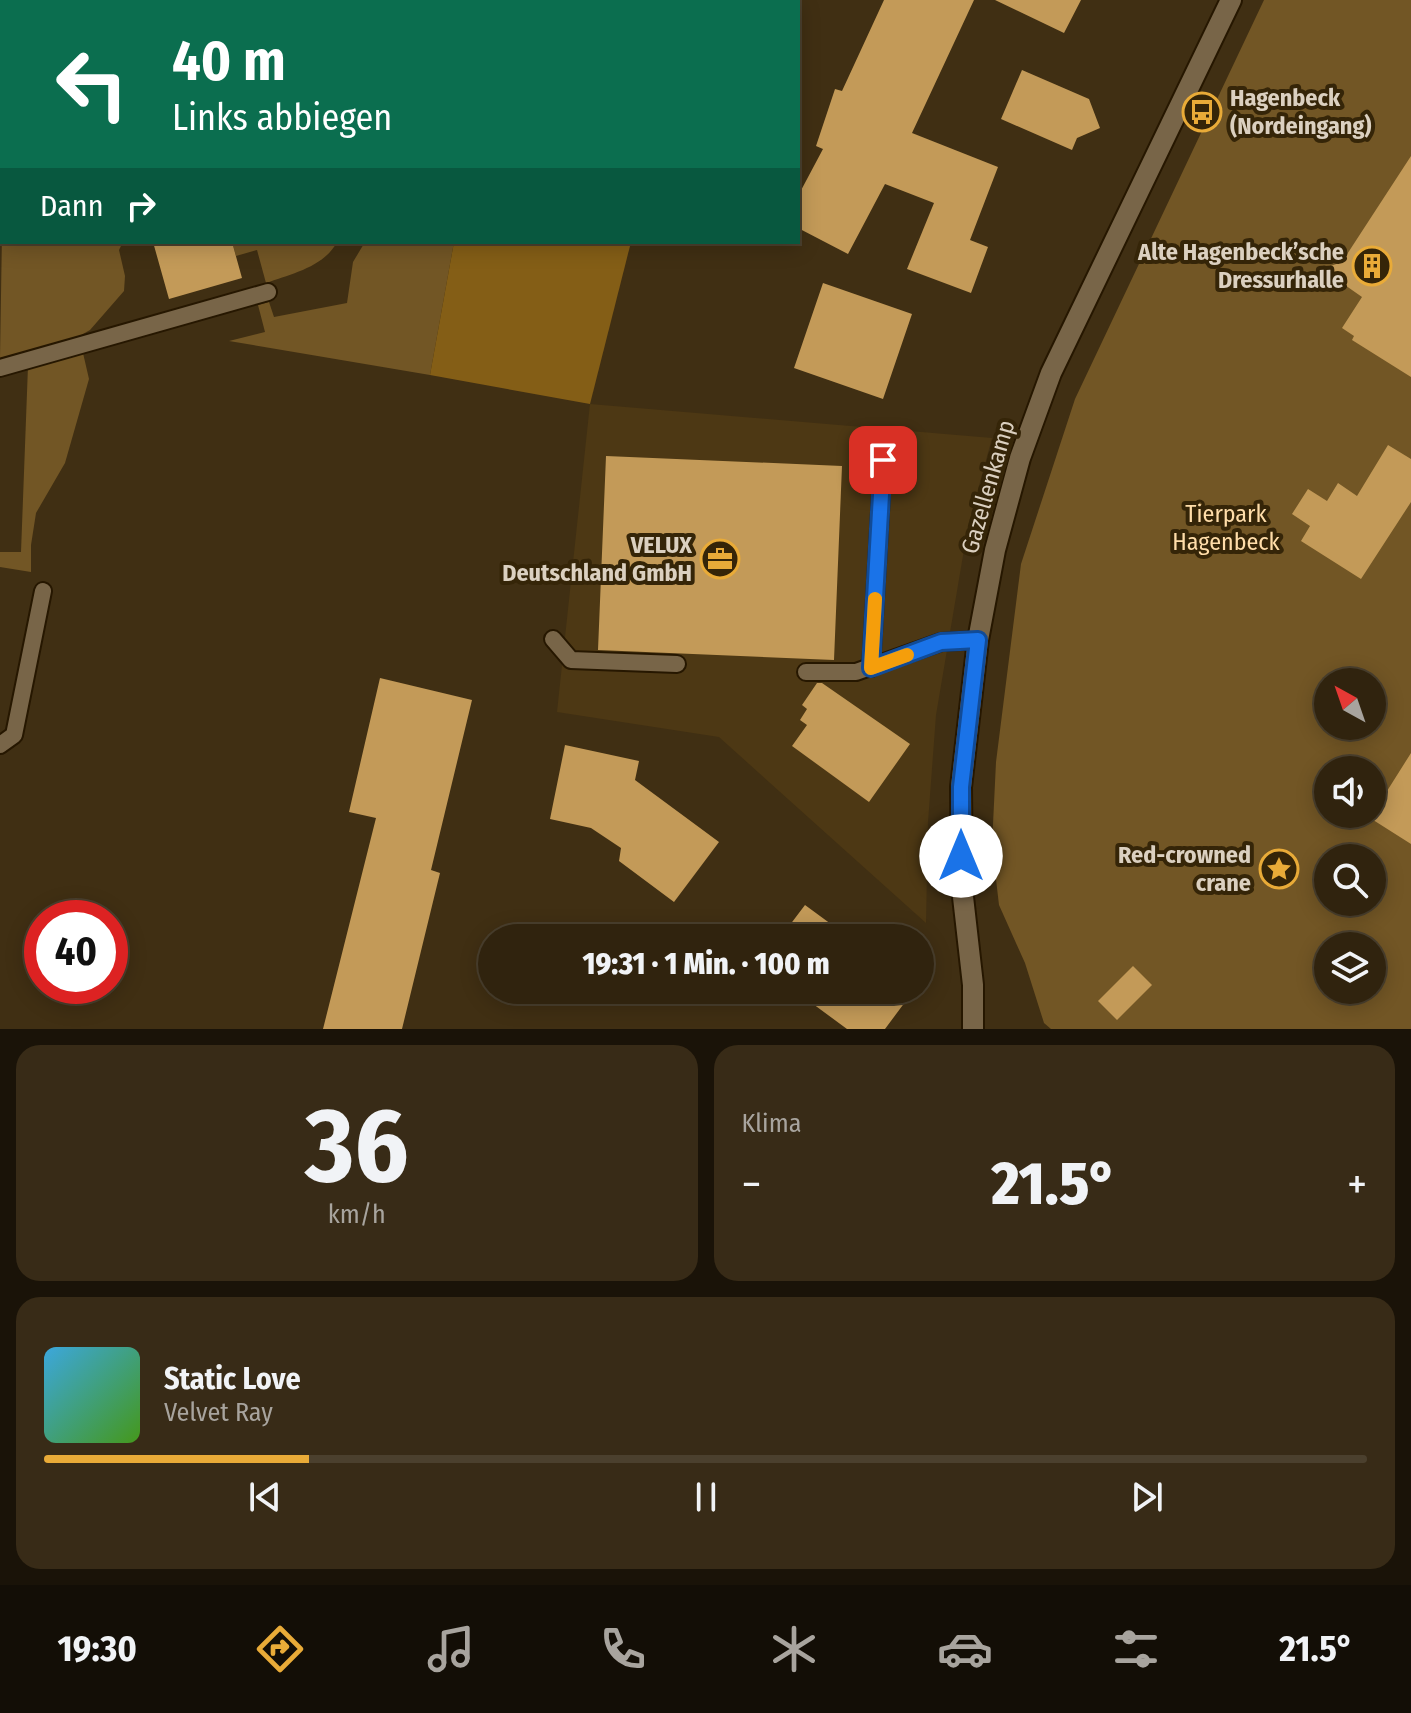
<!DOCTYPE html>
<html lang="de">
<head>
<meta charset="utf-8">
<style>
  :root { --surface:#30230e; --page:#382b17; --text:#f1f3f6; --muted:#a8a49e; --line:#4b402e; --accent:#e9ab38 }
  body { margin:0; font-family:"Fira Sans Condensed",sans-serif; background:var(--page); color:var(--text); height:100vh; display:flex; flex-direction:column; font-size:30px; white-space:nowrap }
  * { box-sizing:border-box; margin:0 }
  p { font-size:26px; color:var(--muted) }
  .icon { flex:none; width:44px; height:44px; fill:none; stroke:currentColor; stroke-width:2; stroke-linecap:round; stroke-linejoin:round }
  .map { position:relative; height:1029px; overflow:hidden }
  .panel { display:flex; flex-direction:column; gap:16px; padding:16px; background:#1a1308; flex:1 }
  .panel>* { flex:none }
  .banner { position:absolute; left:0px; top:0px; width:800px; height:244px; box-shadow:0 4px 20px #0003,0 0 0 2px var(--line); background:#0b6e4f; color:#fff; overflow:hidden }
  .needle { width:52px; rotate:320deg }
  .fabs { position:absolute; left:1314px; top:668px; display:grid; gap:16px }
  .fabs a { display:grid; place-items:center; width:72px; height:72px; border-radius:50%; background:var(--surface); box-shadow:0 4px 20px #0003,0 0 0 2px var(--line); font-size:40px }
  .speed { position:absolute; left:24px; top:900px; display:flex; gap:16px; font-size:40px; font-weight:700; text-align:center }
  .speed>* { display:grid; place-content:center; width:104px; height:104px; border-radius:50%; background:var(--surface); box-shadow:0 4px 20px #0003,0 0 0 2px var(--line); line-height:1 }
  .speed .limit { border:12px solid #d22; background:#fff; color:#111 }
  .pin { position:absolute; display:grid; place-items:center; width:68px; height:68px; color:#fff; margin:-34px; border-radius:16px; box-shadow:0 4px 12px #0006 }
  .me { position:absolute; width:88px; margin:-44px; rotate:0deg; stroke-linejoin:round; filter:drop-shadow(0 0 6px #0008) }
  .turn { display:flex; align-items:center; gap:28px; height:168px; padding:0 40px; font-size:36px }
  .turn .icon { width:104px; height:104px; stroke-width:2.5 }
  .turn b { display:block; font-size:56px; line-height:68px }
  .then { display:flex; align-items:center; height:76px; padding:0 40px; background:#0003; gap:16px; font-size:30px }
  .big { font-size:60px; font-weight:800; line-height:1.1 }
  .panel .widget { flex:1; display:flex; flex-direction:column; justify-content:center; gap:12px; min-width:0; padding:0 28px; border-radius:24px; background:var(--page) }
  .panel .dial { align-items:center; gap:0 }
  .dial b { font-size:104px; line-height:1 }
  .song { display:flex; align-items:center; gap:24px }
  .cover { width:96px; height:96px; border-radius:12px; background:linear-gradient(135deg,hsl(200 70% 55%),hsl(100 70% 35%)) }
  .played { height:8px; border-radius:4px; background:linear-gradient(90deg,var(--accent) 20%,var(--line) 20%) }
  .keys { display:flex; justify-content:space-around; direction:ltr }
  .heat { display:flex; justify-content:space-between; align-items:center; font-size:44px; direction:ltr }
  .panel .tiles { flex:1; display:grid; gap:16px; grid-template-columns:1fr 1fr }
  .widget:last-child { grid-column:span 2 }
  .trip { position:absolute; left:478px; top:924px; width:456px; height:80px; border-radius:40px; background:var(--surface); box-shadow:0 4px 20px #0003,0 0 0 2px var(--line); font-weight:800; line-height:80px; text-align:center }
  .tabs { display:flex; height:128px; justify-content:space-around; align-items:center; background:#130e06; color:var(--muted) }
  .tabs .icon { width:56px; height:56px }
  .tabs .on { color:var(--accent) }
  .tabs b { font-size:36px; color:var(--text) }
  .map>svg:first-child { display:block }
</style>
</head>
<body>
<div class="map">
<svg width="1411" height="1029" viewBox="0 0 1411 1029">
  <rect width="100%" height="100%" fill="#402f13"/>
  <!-- built -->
  <path fill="#4d3814" d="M 590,404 L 992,438 L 968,526 L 936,715 L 928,822 L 926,923 L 719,737 L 557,712 Z"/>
  <!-- green -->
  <path fill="#725625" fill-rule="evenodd" d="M 1264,0 L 1411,0 L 1411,1029 L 1051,1029 L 1044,1023 L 1025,963 L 999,905 L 992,845 L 996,762 L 1021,564 L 1075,399 ZM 1328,682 L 1372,682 L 1372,726 L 1328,726 ZM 1328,770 L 1372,770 L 1372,814 L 1328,814 ZM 1328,858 L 1372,858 L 1372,902 L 1328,902 ZM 1328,946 L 1372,946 L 1372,990 L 1328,990 Z
    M 2,233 L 2,242 L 137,242 L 121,246 L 119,250 L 125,276 L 124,291 L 90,330 L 76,338 L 0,358 Z
    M 232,242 L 337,242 C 324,267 291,274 266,283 L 257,250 L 236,256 Z
    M 365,242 L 454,242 L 430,375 L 229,341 L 265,332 L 258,305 L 269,302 L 274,317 L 347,303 L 353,262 Z
    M 83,353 L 89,379 L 65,463 L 36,513 L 31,545 L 31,572 L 0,567 L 0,552 L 21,552 L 28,366 Z"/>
  <!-- water -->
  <path fill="#845e16" d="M 454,242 L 631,242 L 590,404 L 430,375 Z"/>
  <!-- building -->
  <path fill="#c39a58" d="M 884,0 L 974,0 L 912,133 L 998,167 L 970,240 L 988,247 L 971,293 L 907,269 L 934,203 L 885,184 L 848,254 L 798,228 L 798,196 L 823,149 L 816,146 L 835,89 L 842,91 Z
    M 995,0 L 1081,0 L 1064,33 Z
    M 1022,70 L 1089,99 L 1100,128 L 1077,138 L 1072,150 L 1001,119 Z
    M 1411,156 L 1411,377 L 1352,340 L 1354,336 L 1342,328 L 1362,297 L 1322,269 L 1342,262 Z
    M 153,242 L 232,242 L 242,278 L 169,299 Z
    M 823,283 L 912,314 L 883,399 L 794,368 Z
    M 1388,445 L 1411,459 L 1411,502 L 1361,579 L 1301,541 L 1310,526 L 1292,514 L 1308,489 L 1327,501 L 1338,483 L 1357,496 Z
    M 606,456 L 842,466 L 834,660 L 598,650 Z
    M 380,678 L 472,700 L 431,870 L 440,873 L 402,1029 L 323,1029 L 376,818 L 349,812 Z
    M 817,683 L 822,683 L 910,744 L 869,802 L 792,746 L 807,725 L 800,720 L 807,709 L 802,705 Z
    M 565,745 L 639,761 L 635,780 L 719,842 L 674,902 L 619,861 L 621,848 L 591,828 L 550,819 Z
    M 1411,753 L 1411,844 L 1370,818 Z
    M 805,905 L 850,938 L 780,938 Z
    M 1133,966 L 1152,985 L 1117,1020 L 1098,1001 Z
    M 794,990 L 914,990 L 885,1029 L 847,1029 Z"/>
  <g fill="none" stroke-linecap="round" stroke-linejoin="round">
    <defs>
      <path id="service" d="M 0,132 L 2,131
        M 0,222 L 2,219
        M 0,368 L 268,292
        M 553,639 L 571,660 L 677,664
        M 871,668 L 883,460
        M 806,672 L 856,672 L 941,642 L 978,640
        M 0,745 L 14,735 L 43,591"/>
      <path id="tertiary" d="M 973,1029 L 973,985 L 962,888 L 961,787 L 978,640 L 995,550 L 1020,458 L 1051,373 L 1231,0"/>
    </defs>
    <!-- service casing -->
    <use href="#service" stroke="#261700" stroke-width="20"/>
    <!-- tertiary casing -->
    <use href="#tertiary" stroke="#261700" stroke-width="24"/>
    <!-- service -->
    <use href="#service" stroke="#786548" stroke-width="16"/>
    <!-- tertiary -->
    <use href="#tertiary" stroke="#786548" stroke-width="20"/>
  </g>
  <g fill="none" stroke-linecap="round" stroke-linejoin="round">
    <defs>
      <path id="route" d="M 883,460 L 871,668 L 941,642 L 978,640 L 961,787 L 961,856"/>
    </defs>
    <!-- route casing -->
    <use href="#route" stroke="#114b97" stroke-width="20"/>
    <!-- route -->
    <use href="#route" stroke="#1a73e8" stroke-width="14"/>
    <!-- slow -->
    <path stroke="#f59e0b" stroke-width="14" d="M 875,599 L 871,668 L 907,655"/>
  </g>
  <!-- icons -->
  <defs>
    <symbol id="bus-ring" viewBox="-11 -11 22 22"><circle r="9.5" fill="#352508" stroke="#e9ab38" stroke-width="1.5"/><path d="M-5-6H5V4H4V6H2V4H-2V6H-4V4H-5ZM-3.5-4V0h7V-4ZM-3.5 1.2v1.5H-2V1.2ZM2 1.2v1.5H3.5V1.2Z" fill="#e9ab38"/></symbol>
    <symbol id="building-ring" viewBox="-11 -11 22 22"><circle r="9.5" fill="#352508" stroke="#e9ab38" stroke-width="1.5"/><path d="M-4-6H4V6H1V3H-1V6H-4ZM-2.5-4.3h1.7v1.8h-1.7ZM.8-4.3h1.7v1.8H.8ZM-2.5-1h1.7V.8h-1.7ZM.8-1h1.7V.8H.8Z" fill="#e9ab38"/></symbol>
    <symbol id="office-ring" viewBox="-11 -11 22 22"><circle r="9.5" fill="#352508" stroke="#e9ab38" stroke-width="1.5"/><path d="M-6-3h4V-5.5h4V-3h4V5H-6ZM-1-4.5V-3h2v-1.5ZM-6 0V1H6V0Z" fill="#e9ab38"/></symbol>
    <symbol id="sight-ring" viewBox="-11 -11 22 22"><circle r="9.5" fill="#352508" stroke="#e9ab38" stroke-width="1.5"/><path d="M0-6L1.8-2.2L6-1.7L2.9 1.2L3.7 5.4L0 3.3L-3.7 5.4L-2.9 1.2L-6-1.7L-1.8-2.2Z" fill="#e9ab38"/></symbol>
  </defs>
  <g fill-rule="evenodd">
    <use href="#bus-ring" x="1180" y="90" width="44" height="44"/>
    <use href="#building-ring" x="1350" y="244" width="44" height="44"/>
    <use href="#office-ring" x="698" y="537" width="44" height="44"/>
    <use href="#sight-ring" x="1257" y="847" width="44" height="44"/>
  </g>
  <g text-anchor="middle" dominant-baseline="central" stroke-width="8" stroke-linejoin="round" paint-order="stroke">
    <!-- poi labels -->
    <g font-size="24" font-weight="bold" fill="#dbd0c0" stroke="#352508" text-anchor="end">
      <text x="1230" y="98" text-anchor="start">Hagenbeck<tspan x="1230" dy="28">(Nordeingang)</tspan></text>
      <text x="1344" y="252">Alte Hagenbeck’sche<tspan x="1344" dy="28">Dressurhalle</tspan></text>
      <text x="692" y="545">VELUX<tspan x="692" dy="28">Deutschland GmbH</tspan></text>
      <text x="1251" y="855">Red-crowned<tspan x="1251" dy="28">crane</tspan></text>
    </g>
    <!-- street labels -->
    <g font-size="24" fill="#dbd0c0" stroke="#352508">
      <text transform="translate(988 487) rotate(-74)">Gazellenkamp</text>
    </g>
    <!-- park labels -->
    <g font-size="24" fill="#ffdda9" stroke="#352508">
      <text x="1226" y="514">Tierpark<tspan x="1226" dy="28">Hagenbeck</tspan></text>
    </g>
  </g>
</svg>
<div class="fabs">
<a><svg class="needle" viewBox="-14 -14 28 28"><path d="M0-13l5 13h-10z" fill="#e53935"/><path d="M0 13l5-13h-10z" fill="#a8a49e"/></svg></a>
<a><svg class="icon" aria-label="sound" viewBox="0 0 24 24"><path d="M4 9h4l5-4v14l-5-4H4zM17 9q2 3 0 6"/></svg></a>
<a><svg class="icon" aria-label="search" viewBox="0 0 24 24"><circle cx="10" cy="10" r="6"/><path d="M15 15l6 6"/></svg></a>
<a><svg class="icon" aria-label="layers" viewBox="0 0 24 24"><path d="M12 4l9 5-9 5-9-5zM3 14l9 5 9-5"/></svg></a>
</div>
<div class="speed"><div class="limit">40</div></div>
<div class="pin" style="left:883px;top:460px;background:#d93025"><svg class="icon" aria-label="arrive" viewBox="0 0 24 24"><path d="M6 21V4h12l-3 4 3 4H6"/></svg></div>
<svg class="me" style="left:961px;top:856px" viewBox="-20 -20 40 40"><circle r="19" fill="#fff"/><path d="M0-13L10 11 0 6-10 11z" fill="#1a73e8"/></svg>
<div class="trip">19:31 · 1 Min. · 100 m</div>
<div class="banner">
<div class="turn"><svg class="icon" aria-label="left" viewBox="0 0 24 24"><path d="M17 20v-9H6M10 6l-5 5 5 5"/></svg><div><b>40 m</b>Links abbiegen</div></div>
<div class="then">Dann<svg class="icon" aria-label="right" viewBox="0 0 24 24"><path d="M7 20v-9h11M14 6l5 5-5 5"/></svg></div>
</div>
</div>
<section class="panel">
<div class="tiles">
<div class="widget dial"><b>36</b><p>km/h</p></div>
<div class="widget"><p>Klima</p>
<div class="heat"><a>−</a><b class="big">21.5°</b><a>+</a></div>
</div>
<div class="widget">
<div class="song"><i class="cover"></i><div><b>Static Love</b><p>Velvet Ray</p></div></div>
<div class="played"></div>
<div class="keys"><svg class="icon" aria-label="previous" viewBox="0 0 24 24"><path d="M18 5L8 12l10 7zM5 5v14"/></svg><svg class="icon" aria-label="pause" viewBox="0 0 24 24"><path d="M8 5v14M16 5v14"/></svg><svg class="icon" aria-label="next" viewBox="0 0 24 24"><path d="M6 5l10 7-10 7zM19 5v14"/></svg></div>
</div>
</div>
</section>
<nav class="tabs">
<b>19:30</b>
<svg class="icon on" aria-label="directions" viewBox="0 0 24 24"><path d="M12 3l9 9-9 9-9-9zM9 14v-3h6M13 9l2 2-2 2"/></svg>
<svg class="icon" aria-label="music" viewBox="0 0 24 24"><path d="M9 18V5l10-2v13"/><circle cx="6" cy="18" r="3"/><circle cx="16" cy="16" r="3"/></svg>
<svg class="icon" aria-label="phone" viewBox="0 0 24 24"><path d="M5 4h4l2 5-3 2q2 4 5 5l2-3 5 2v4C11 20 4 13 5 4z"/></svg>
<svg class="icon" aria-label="climate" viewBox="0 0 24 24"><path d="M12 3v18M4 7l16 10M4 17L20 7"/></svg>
<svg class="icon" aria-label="car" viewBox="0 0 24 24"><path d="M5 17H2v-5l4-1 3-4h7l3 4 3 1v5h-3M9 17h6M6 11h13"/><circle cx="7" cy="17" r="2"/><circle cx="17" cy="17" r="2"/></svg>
<svg class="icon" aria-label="filters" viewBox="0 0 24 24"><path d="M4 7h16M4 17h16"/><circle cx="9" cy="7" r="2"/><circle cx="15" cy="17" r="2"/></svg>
<b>21.5°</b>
</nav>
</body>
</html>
